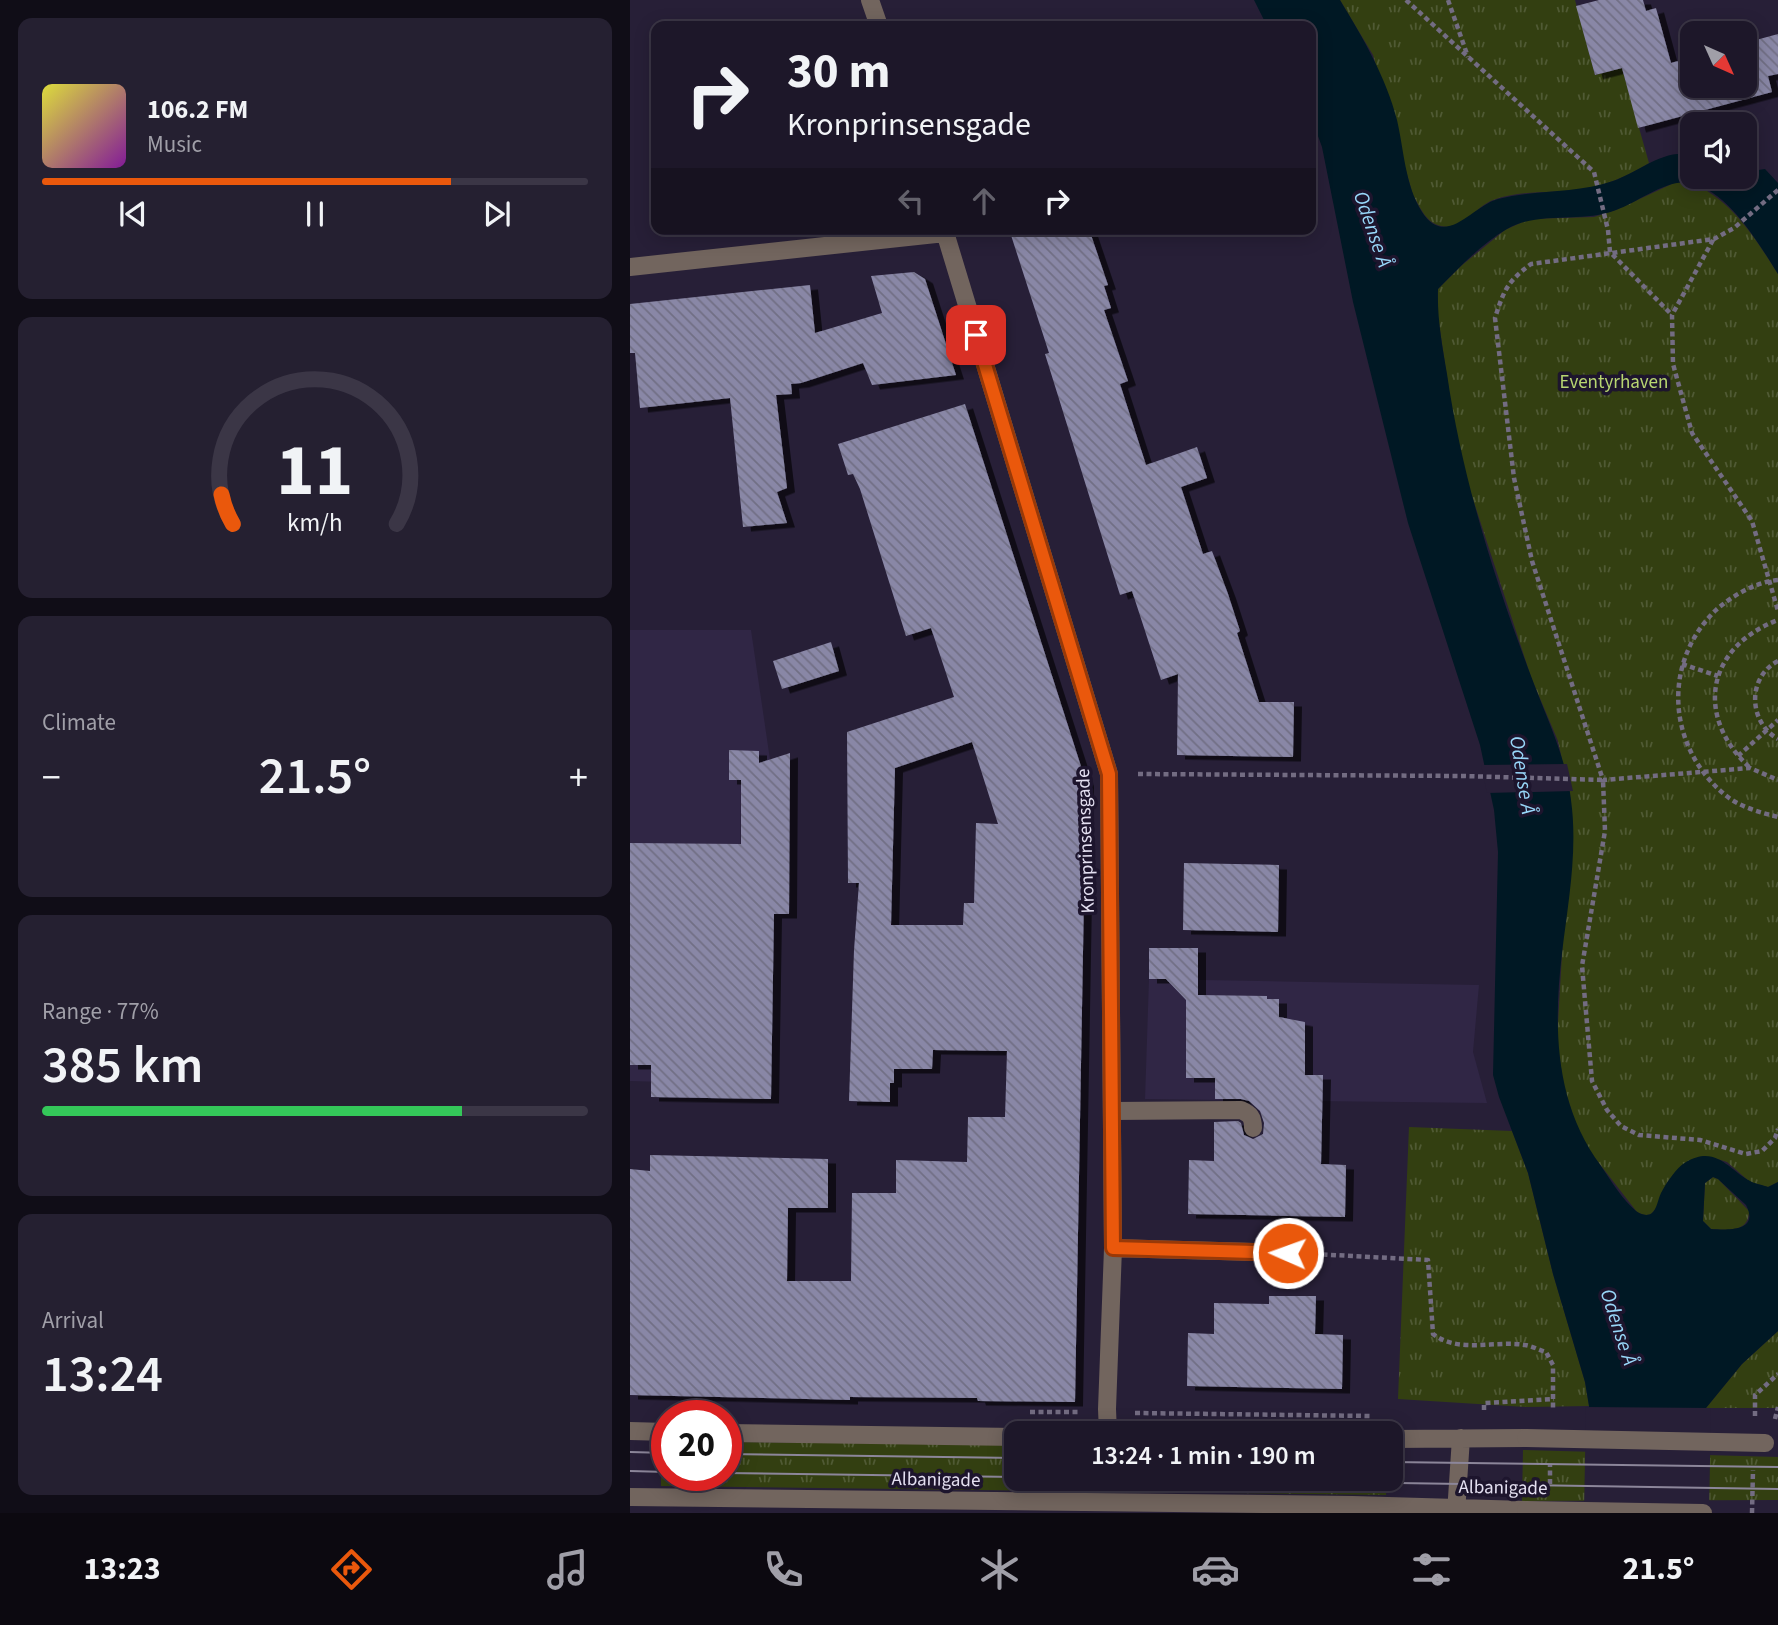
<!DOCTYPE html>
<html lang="en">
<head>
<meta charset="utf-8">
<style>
  :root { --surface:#1d1729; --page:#252031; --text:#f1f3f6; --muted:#a09fa8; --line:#3b3646; --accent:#ea580c }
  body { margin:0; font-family:"Source Sans 3",sans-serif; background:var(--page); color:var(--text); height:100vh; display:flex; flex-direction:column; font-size:26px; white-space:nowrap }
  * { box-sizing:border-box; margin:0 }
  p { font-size:23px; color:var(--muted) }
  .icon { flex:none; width:38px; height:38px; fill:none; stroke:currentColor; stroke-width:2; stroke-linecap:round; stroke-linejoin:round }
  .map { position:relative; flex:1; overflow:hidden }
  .details { display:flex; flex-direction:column; gap:18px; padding:18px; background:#100d17; width:630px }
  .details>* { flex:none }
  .guide { position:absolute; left:21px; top:21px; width:665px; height:214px; border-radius:14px; box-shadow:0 4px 18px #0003,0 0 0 2px var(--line); background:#1d1729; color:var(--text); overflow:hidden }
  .needle { width:46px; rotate:135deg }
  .tools { position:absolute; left:1050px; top:21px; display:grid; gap:14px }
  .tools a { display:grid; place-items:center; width:77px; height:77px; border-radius:14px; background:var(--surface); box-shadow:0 4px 18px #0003,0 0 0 2px var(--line); font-size:35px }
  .speed { position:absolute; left:21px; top:1400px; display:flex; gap:14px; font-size:35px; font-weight:700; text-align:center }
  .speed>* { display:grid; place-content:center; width:91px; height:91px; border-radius:50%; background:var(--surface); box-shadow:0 4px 18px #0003,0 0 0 2px var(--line); line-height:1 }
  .speed .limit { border:10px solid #d22; background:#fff; color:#111 }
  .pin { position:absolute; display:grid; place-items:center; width:60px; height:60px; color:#fff; margin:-30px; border-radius:14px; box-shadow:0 4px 10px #0006 }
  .me { position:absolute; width:77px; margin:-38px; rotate:272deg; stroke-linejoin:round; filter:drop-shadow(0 0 5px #0008) }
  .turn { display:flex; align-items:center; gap:24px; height:147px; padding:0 21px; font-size:32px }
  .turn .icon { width:91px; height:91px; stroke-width:2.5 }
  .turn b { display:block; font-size:49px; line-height:60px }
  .lanes { display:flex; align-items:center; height:66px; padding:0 21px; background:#0003; justify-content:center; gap:35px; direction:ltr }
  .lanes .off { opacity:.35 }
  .big { font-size:52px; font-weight:600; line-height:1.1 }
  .details .widget { flex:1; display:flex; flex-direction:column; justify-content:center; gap:10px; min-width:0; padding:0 24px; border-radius:14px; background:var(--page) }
  .details .dial { align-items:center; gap:0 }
  .dial svg { height:182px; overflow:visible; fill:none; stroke:var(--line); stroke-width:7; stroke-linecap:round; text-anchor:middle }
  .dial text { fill:var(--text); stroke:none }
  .song { display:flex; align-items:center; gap:21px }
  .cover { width:84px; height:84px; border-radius:10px; background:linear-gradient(135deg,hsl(60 70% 55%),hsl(290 70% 35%)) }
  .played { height:7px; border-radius:4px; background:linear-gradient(90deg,var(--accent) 75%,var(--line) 75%) }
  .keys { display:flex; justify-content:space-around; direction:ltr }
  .heat { display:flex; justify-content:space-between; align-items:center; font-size:38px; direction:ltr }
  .charge { height:10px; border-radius:5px; background:linear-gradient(90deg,#34c759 77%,var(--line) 0) }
  .trip { position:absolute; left:374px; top:1421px; width:399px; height:70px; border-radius:14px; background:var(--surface); box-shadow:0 4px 18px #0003,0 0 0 2px var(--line); font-weight:600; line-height:70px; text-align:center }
  .dock { display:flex; height:112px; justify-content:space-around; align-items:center; background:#0c0910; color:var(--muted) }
  .dock .icon { width:49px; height:49px }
  .dock .on { color:var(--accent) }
  .dock b { font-size:32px; color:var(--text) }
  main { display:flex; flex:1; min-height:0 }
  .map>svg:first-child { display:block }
</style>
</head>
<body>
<main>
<section class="details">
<div class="widget">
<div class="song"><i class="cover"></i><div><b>106.2 FM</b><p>Music</p></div></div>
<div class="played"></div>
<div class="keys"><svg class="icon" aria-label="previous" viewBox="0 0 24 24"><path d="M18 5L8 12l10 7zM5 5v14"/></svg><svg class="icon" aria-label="pause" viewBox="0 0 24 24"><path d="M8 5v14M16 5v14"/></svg><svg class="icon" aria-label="next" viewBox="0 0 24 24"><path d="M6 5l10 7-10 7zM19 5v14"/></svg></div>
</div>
<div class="widget dial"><svg viewBox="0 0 100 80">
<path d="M14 69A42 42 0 1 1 86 69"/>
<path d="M14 69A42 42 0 0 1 9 56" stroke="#ea580c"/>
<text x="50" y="56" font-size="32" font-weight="700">11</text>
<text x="50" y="72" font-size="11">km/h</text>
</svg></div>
<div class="widget"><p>Climate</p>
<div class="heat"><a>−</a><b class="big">21.5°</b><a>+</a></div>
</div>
<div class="widget"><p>Range · 77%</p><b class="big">385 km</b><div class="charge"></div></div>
<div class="widget"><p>Arrival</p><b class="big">13:24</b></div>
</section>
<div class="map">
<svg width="1148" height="1513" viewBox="0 0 1148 1513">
  <defs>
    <pattern id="grass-tufts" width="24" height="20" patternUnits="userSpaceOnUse" patternTransform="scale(1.75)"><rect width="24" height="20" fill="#333f11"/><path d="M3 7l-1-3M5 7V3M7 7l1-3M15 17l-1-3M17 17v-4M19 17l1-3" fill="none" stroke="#505a34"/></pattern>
    <pattern id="building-back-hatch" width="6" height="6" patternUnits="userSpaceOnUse" patternTransform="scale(1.75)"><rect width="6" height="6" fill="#8987a6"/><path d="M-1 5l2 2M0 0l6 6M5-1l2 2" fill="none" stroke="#716f85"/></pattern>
    <filter id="shadow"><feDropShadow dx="8" dy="4.5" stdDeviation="0" flood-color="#0009"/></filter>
  </defs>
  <rect width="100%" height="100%" fill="#271f37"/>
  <!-- built -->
  <path fill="#302645" d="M 0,630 L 121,630 L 143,780 L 111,780 L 110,885 L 99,1084 L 0,1081 Z
    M 519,979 L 849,985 L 843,1052 L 857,1103 L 515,1099 Z"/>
  <!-- grass -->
  <path fill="url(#grass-tufts)" d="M 710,0 L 945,0 L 965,75 L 992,68 L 1019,163 C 998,176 973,187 948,190 C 920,193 890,190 863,200 C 845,207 832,231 811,226 C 796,223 790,207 783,195 L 743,55 Z
    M 1059,182 C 1101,198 1125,238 1148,274 L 1148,1182 L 1138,1187 L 1120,1182 L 1097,1162 L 1081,1157 C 1069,1163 1051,1169 1041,1178 C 1031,1187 1032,1204 1022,1213 C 1017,1217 1012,1214 1007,1212 L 958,1149 L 946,1124 L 934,1088 L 927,1040 L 941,800 L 928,741 L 901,677 L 838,484 L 825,430 L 807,310 L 808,289 L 831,266 L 875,230 L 899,219 L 964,217 L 986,210 L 1044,183 Z
    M 779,1127 L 882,1131 L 898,1173 L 923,1274 L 955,1382 L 959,1406 L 896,1407 L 768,1399 Z
    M 1083,1177 L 1088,1179 L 1119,1211 C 1119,1233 1097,1230 1081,1229 L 1073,1221 L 1075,1183 Z
    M 1148,1331 L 1148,1408 L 1076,1408 L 1112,1364 Z
    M 31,1442 L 37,1442 L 37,1475 L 96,1475 L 96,1442 L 387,1444 L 387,1479 L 757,1479 L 756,1495 L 31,1486 Z
    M 893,1450 L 1148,1457 L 1148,1500 L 892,1501 Z"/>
  <!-- water -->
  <path fill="#001824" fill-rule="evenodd" d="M 624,0 L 710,0 C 733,38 756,77 767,120 C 774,150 775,185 792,212 C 816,249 842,206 868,199 C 906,189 946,194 983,181 C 1009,172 1034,148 1062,155 L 1062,177 L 1115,177 L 1115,172 L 1135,169 L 1148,183 L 1148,274 C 1129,244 1098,190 1060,183 C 1038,178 1007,203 986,210 C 950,224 911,210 877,229 C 851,244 829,268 808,289 C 807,318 812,345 817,374 C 832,477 864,578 901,676 C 916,717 936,756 941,800 C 948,851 938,903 932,953 C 923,1028 925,1104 971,1166 C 981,1181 993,1200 1006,1211 C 1010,1214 1017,1217 1022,1213 C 1027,1209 1028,1199 1031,1193 C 1037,1182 1046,1168 1056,1162 C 1087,1144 1099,1171 1122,1182 C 1126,1184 1133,1185 1138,1187 L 1148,1182 L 1148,1331 L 1112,1364 L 1076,1408 L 957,1513 L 959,1406 L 955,1382 L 923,1274 L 898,1173 L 869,1097 L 863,1075 L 868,852 L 864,810 L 850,745 L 778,523 L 723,302 L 692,147 L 681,117 L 681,26 L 637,26 ZM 1083,1177 L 1088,1179 L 1116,1205 C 1130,1232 1097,1230 1081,1229 L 1073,1221 L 1075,1183 Z"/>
  <!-- pier -->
  <path fill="#271f37" d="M 937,764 L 943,791 L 857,793 L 851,765 Z
    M 956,1407 L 1081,1408 L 1079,1513 L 954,1513 Z"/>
  <!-- building -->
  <path fill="url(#building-back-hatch)" fill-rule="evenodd" filter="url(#shadow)" d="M 969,0 L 1013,0 L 1016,11 L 1026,8 L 1041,63 L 1062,57 L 1062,86 L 1115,86 L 1115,43 L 1148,34 L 1148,74 L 1138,76 L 1142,92 L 1008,128 L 992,68 L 965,75 L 946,6 Z
    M 379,229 L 459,229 L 478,285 L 474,286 L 481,308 L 474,310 L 498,381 L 490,384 L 516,465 L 567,447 L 577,478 L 551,487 L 573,554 L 582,551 L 598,594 L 610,631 L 607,633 L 629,702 L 664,702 L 663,757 L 547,755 L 548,674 L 531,680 L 502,591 L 490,595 L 415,354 L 419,353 Z
    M 284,272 L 295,279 L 326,375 L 242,385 L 233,363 L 171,383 L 161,384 L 162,394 L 146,395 L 157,488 L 147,492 L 157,523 L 113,527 L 100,398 L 10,408 L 5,353 L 0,353 L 0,304 L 180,285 L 185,333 L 252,313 L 241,276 Z
    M 335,404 L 456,782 L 445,1402 L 348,1401 L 347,1398 L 220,1397 L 220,1400 L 0,1395 L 0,1169 L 20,1171 L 20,1155 L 198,1159 L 198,1208 L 158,1208 L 157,1281 L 221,1281 L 222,1193 L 266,1193 L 266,1160 L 337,1162 L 338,1117 L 375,1117 L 377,1051 L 303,1050 L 302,1069 L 264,1069 L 264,1083 L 260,1083 L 260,1102 L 219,1101 L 224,950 L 229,883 L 218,883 L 217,732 L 324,697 L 301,628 L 276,636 L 230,489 L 223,474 L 218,475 L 208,444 ZM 342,742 L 368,824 L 346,823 L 344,903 L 334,903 L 333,925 L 261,925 L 265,768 Z
    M 201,642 L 209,671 L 152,689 L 143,661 Z
    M 99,750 L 129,751 L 129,763 L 160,753 L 159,914 L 144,914 L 141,1099 L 21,1097 L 21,1065 L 0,1065 L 0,843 L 111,844 L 111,780 L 99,780 Z
    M 554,863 L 649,865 L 648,932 L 553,930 Z
    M 519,948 L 568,948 L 568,995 L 637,996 L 637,999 L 649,999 L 649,1017 L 675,1022 L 675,1075 L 693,1075 L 691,1164 L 716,1165 L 715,1217 L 558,1214 L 559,1160 L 584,1161 L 584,1122 L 608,1121 L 611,1123 L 614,1135 L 623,1139 L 633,1134 L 634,1123 L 630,1111 L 619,1101 L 611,1099 L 585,1099 L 585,1078 L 556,1078 L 556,1000 L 536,979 L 519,979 Z
    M 639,1296 L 686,1296 L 685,1334 L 713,1335 L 712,1389 L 557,1386 L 558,1333 L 584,1334 L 584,1303 L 639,1304 Z"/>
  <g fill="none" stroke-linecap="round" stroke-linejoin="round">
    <!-- path -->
    <path stroke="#736c82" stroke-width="4.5" stroke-dasharray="5 3.5" stroke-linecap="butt" d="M 776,0 L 964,172 L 978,230 L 980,252 L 1042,315
      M 818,0 L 838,57
      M 1148,190 L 1104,228 L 1084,239 L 901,264 C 877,282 874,290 865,318 L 884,478 L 902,561 L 973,780 L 1120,768 L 1148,780
      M 1083,240 L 1042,315 L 1043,364 L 1062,433 L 1122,521 L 1148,611
      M 1148,580 C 1126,582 1103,595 1086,610 C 1032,662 1037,746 1094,794 C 1109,807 1129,812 1148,817
      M 1148,661 C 1117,677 1118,722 1148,739
      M 1052,664 L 1088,676
      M 1108,756 L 1148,720
      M 1119,767 C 1064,715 1077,647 1148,620
      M 508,774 L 834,776 L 973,780 L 975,831 L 952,966 L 962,1081 L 977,1110 L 991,1126 L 1009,1135 L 1070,1140 L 1116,1154 L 1132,1151 L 1145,1138 L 1148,1129
      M 684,1254 L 798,1260 L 803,1334 C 829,1354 865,1340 895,1345 C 902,1346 909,1350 916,1352 L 923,1365 L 923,1411
      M 50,1406 L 84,1407
      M 854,1410 L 854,1403 L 924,1399
      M 400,1412 L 451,1412
      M 505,1413 L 741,1416
      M 1125,1416 L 1125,1395 L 1148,1374
      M 1145,1419 L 1148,1407
      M 920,1484 L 920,1465
      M 1122,1513 L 1123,1470"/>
    <!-- minor -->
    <path stroke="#72655e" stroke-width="18" d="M 240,0 L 249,26
      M 314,229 L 479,774 L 483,1248 L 477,1409 L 478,1433
      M 0,267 L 315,233
      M 482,1111 L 611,1110 C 620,1114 623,1117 623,1128
      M 483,1248 L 658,1253
      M 0,1431 L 37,1432
      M 96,1433 L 387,1437
      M 761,1439 L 896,1438
      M 0,1497 L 723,1505 L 896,1510
      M 826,1513 L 831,1438"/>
    <!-- tram -->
    <path stroke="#8c869a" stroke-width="2" d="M 0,1452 L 37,1453
      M 96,1454 L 387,1458
      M 761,1462 L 1148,1467
      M 0,1471 L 37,1472
      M 96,1473 L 387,1477
      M 508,1479 L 1148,1489"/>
    <!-- minor-bridge -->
    <path stroke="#72655e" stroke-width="18" d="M 896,1438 L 1135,1443
      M 896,1510 L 1073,1513"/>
  </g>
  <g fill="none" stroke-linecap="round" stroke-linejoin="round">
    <defs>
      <path id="route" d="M 346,335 L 479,774 L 483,1248 L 658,1253"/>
    </defs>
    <!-- route casing -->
    <use href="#route" stroke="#983908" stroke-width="18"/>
    <!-- route -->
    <use href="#route" stroke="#ea580c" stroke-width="12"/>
  </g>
  <g text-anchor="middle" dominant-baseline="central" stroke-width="7" stroke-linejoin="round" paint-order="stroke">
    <!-- park labels -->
    <g font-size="19" fill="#b8d671" stroke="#1d152d">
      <text x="984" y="382">Eventyrhaven</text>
    </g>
    <!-- street labels -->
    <g font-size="19" fill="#e4e0f1" stroke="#1d152d">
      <text transform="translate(456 841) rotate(-92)">Kronprinsensgade</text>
      <text transform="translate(306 1480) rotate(1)">Albanigade</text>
      <text transform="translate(873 1488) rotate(1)">Albanigade</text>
    </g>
    <!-- water labels -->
    <g font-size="21" font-style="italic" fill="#98d7f9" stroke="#1d152d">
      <text transform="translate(743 229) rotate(71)">Odense Å</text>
      <text transform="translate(893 775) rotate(81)">Odense Å</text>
      <text transform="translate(989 1327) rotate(72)">Odense Å</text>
    </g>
  </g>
</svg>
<div class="tools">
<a><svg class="needle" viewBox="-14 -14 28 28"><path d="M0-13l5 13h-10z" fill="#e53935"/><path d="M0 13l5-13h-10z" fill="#a09fa8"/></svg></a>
<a><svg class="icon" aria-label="sound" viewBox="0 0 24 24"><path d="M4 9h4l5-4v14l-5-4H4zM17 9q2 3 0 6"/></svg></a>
</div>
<div class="speed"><div class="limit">20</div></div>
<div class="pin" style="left:346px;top:335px;background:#d93025"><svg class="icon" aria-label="arrive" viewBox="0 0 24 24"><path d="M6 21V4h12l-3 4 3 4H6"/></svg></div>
<svg class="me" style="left:658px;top:1253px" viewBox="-20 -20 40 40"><circle r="17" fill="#ea580c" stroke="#fff" stroke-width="3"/><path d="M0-11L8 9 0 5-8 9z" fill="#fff"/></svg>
<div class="trip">13:24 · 1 min · 190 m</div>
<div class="guide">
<div class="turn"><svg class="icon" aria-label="right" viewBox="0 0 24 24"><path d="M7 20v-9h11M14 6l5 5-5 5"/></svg><div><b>30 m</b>Kronprinsensgade</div></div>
<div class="lanes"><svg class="icon off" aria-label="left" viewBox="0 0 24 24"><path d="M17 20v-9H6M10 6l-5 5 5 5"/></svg><svg class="icon off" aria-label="ahead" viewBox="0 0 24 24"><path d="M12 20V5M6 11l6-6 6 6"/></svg><svg class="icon" aria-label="right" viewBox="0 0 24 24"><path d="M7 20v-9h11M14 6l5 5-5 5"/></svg></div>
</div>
</div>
</main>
<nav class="dock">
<b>13:23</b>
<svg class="icon on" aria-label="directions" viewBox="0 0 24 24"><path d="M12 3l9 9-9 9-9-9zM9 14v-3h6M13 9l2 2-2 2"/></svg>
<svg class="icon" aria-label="music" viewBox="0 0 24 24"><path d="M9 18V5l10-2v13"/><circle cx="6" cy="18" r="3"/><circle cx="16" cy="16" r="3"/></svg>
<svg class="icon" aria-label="phone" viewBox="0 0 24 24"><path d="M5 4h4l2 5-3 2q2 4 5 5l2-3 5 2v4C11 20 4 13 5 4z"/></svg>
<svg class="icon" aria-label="climate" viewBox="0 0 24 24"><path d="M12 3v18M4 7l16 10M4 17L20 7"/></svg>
<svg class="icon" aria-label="car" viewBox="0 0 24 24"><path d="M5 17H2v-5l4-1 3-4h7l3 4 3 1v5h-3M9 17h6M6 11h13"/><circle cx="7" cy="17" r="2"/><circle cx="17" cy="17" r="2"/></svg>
<svg class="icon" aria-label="filters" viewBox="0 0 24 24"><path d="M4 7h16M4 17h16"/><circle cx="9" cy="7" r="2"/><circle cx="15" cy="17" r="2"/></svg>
<b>21.5°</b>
</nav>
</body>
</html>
